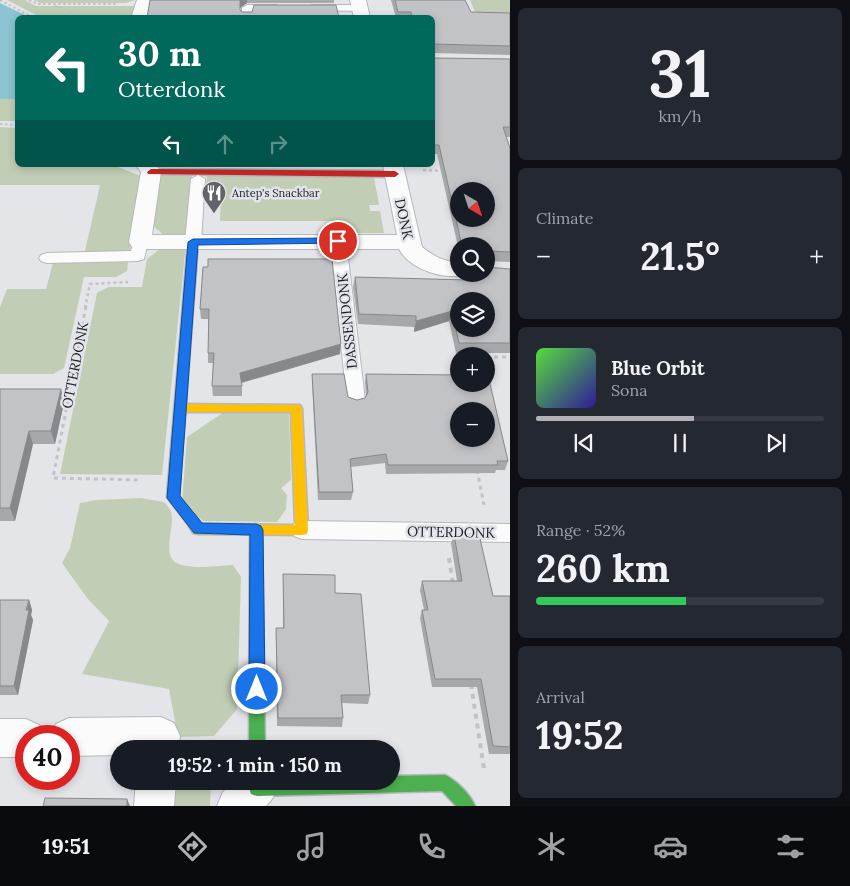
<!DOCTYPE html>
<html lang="en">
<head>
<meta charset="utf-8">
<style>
  :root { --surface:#171b24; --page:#242831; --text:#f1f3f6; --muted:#9ea1a6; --line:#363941; --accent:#b1b2b5 }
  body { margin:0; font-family:Lora,serif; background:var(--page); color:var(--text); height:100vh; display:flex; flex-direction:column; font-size:19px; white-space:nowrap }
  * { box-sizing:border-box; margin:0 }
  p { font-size:16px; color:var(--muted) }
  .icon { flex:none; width:28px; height:28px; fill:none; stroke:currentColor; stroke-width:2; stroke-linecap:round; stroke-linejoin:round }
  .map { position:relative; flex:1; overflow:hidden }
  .drawer { display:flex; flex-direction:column; gap:8px; padding:8px; background:#0d0f14; width:340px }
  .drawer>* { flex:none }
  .hud { position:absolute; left:15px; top:15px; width:420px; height:152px; border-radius:8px; box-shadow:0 2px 8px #0003; background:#00695c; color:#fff; overflow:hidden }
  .needle { width:32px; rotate:141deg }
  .tools { position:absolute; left:450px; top:182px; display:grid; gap:10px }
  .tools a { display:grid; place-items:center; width:45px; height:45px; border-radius:50%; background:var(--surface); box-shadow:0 2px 8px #0003; font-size:25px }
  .speed { position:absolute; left:15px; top:725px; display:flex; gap:10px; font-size:25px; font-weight:700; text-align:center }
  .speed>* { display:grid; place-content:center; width:65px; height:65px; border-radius:50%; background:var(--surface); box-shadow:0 2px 8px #0003; line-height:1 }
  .speed .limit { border:8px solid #d22; background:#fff; color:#111 }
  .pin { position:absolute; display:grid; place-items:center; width:42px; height:42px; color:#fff; margin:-21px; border:2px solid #fff; border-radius:50%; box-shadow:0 1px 5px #0007 }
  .me { position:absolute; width:55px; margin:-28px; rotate:0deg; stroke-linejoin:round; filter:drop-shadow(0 0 4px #0008) }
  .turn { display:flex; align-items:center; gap:18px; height:105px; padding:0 20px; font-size:22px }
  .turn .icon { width:65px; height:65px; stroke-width:2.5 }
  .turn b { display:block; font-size:35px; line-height:42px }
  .lanes { display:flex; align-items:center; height:48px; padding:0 20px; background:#0003; justify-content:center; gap:25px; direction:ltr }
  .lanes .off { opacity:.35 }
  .big { font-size:38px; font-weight:700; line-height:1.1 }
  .drawer .card { flex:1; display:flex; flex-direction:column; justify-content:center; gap:8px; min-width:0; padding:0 18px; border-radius:8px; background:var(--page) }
  .drawer .dial { align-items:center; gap:0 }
  .dial b { font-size:65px; line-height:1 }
  .song { display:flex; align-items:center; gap:15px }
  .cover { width:60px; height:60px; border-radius:8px; background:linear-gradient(135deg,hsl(110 70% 55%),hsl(250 70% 35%)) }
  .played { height:5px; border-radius:2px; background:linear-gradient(90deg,var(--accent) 55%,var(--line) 55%) }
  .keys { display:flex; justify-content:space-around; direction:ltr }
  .heat { display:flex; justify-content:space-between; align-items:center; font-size:28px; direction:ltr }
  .charge { height:8px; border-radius:4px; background:linear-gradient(90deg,#34c759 52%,var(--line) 0) }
  .trip { position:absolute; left:110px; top:740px; width:290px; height:50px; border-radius:25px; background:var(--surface); box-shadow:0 2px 8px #0003; font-weight:700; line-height:50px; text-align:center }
  .dock { display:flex; height:80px; justify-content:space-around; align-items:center; background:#090b0e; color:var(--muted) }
  .dock .icon { width:35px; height:35px }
  .dock .active { color:var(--accent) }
  .dock b { font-size:22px; color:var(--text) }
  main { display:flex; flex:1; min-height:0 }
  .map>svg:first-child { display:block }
</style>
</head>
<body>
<main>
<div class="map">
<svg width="510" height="806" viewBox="0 0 510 806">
  <rect width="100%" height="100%" fill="#e3e5e9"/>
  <!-- green -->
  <path fill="#c1ceb5" d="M 7,0 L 25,0 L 36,6 L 135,6 L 133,17 L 42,18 Z
    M 34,0 L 135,0 L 126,3 L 40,3 Z
    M 470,0 L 510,0 L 510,13 L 475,12 Z
    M 0,99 L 17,99 L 17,121 L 0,121 Z
    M 0,127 L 17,128 L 18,165 L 113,165 L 143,177 L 130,251 L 85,251 L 100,185 L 0,185 Z
    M 158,175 L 192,175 L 186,236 L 165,236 L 151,224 Z
    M 207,175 L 374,177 L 379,205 L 369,205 L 370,211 L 380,211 L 384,233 L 344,233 L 342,221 L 220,221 L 221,194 L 205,194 Z
    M 186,245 L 162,475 L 60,474 L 97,293 L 108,287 L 142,287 L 147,259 L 164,246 Z
    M 128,262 L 127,271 L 116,277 L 84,277 L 64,368 L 53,374 L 0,374 L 0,307 L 7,289 L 46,289 L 53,263 Z
    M 289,411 L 291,480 L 281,488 L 287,495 L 286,509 L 277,522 L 203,521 L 182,502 L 187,437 L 224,412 Z
    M 141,498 L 164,502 C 167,505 170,509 171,512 C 176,527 158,560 182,565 C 197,569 217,566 233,565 L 241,577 L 237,709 L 214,736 L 178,737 L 169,689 L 82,674 L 109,621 L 87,598 L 62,563 L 70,548 L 80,503 L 97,500 Z
    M 176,781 L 211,781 L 210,806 L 174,806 Z"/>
  <!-- water -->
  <path fill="#8cc4d1" d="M 0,3 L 29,17 L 18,18 L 17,99 L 0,99 Z"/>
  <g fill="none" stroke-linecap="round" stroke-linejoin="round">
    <defs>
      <path id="lane" d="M 247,5 L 277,5 L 282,8 L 277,11 L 252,11 L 252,18 L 242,18 L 242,8 Z
        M 312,5 L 360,5 L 365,8 L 360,11 L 308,10 L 307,8 Z
        M 198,175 L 205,179 L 201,242 L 198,245 L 188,245 L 185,242 L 191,179 Z
        M 338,236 L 343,238 L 346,241 L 365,400 L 363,405 L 356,407 L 349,405 L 347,400 L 330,241 L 333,238 Z
        M 140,237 L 145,239 L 148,242 L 144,259 L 138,261 L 47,263 L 41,261 L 39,258 L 41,255 L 47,253 L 131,251 L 135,239 Z
        M 302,521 L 510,524 L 510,542 L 302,539 L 294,536 L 291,530 L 294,524 Z"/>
      <path id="street" d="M 137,0 L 155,0 L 150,4 L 147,18 L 131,18 Z
        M 350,0 L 366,0 L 370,18 L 354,18 Z
        M 136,165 L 156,165 L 161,172 L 152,235 L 397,235 L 383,165 L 403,165 L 422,247 C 434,256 443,262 459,262 L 459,274 L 468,274 C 446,281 410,270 399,249 L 140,249 L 132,247 L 129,242 L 141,172 Z
        M 161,717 L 174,723 L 180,736 L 178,749 L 119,749 L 119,755 L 69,756 L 69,736 L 50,736 L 56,724 L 69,718 Z
        M 0,719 L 26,719 L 39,725 L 44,736 L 26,736 L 26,757 L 0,757 Z
        M 136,781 L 176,781 L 174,806 L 134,806 Z
        M 235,781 L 277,781 C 277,791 273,800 266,806 L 217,806 L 223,792 Z"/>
      <path id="fast" d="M 193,239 L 198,242 L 179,496 L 196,518 L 194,522 L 190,523 L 186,522 L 167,497 L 188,242 Z
        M 256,524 L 261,525 L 262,529 L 265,749 L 249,749 L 250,529 L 251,525 Z
        M 445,775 C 456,780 471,795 475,806 L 456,806 L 442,791 L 257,796 L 251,794 L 249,788 L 251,782 L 254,781 L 391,781 L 391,776 Z"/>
      <path id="slow" d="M 181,404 L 300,405 L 302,408 L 308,530 L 307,534 L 302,535 L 198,534 L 193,533 L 184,518 L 186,514 C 194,511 197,517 201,524 L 295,525 L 291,412 L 181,412 L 175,408 Z"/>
      <path id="jam" d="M 151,169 L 395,171 L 399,174 L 395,177 L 148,174 L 147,172 Z"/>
    </defs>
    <!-- lane casing -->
    <use href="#lane" stroke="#b6b8bb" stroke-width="2"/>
    <!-- street casing -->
    <use href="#street" stroke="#b6b8bb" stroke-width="2"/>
    <!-- fast casing -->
    <use href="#fast" stroke="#b6b8bb" stroke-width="3"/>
    <!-- slow casing -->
    <use href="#slow" stroke="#b6b8bb" stroke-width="3"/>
    <!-- jam casing -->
    <use href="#jam" stroke="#b6b8bb" stroke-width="3"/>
    <!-- path-far3 -->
    <path stroke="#c3c3c5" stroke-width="2" stroke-dasharray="2.5 2.5" stroke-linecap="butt" d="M 0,0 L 34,18
      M 29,0 L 38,4 L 118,4
      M 55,6 L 86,18
      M 0,124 L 18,125"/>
    <!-- path-far2 -->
    <path stroke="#c3c3c5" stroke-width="2.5" stroke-dasharray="3 3" stroke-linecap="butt" d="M 423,170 L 444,171
      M 85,308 L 90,284 L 128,282"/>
    <!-- path-far1 -->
    <path stroke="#c3c3c5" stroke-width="3" stroke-dasharray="4 4" stroke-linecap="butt" d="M 86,306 L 53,478 L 142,480
      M 459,357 L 453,357 L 459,383
      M 486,357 L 510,357
      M 477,470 L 484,505"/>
    <!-- path -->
    <path stroke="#c3c3c5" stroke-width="4" stroke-dasharray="5 5" stroke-linecap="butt" d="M 449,558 L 453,584
      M 471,684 L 484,769"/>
    <!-- lane -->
    <use href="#lane" fill="#fbfbfc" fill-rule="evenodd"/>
    <!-- street -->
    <use href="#street" fill="#fbfbfc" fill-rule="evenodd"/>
    <!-- fast -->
    <use href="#fast" fill="#4caf50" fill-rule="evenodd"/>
    <!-- slow -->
    <use href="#slow" fill="#ffc107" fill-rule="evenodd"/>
    <!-- jam -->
    <use href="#jam" fill="#c62828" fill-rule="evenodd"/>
  </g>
  <!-- wall -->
  <path fill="#a6a8aa" d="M 150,0 L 334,0 L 334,3 L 247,3 L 240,8 L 240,10 L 242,12 L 339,18 L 147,18 Z
    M 391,0 L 465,0 L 471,12 L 510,13 L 510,55 L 432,53 L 432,18 L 396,18 Z
    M 432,57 L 433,58 L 510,59 L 510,137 L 506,137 L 510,148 L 510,262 L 487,261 L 486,264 L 486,246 L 459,246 L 459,251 L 437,154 L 432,154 Z
    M 203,267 L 340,354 L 242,383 L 242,396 L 213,396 L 212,386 L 213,363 L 208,363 L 208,319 L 201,319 L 200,309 Z
    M 510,269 L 510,353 L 456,353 L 449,321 L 414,332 L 414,327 L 358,324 L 353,287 L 355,277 L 465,280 L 464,277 L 465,274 L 486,274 Z
    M 312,374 L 348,397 L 357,400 L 365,398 L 366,396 L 365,382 L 366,374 L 508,461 L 505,470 L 496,470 L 495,473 L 386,474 L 385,463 L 351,467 L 353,492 L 351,500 L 318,500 L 312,382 Z
    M 0,389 L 61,389 L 64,403 L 55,444 L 33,444 L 15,521 L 0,521 Z
    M 454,534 L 493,596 L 510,596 L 510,754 L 489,754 L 477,687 L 432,687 L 420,618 L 422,610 L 424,610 L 420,590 L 422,581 L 457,581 L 451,543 Z
    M 283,574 L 335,593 L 370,695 L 368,704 L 342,703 L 343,718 L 342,727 L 277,726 L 276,637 L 276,628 L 283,628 Z
    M 0,600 L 29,600 L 32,610 L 31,615 L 33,620 L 18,695 L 0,695 Z"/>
  <!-- shaded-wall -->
  <path fill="#87888b" d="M 240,0 L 247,0 L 247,3 L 240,8 Z
    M 452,311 L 449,321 L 414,332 L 416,321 Z
    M 341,344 L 340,354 L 240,383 L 240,373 Z
    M 61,389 L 64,403 L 55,444 L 51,431 Z
    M 29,431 L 33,444 L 15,521 L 10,508 Z
    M 29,600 L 32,610 L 31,615 L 33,620 L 18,695 L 14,686 Z
    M 127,799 L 130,806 L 127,806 Z"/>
  <!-- building -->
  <path fill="#c1c3c6" stroke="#87888b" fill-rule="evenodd" d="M 150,0 L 240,0 L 240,10 L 242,12 L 252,12 L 254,5 L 336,5 L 339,18 L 147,18 Z
    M 395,0 L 465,0 L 471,12 L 510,13 L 510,46 L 433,44 L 432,45 L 432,18 L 412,18 L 411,12 L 398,12 Z
    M 432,57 L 433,58 L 510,59 L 510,127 L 503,127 L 510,148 L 510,252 L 489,251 L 487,253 L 487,262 L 486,246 L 462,246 L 439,145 L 434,145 L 432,139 ZM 459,191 L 486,191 L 486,219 L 459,219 Z
    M 208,259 L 332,259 L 341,344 L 240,373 L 242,386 L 212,386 L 214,353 L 208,353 L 209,309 L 200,309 L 203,267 L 208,267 Z
    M 486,267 L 510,269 L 510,343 L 459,343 L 452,311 L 416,321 L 416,316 L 359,314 L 355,277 L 469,280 L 468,274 L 486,274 ZM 459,301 L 486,301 L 486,329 L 459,329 Z
    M 312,374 L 344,374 L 348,397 L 357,400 L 365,398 L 368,392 L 366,374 L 459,375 L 459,384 L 486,384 L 486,375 L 488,375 L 508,461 L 497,461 L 498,465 L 388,465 L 386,454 L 350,459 L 353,492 L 319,492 ZM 459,411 L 486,411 L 486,439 L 459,439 Z
    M 0,389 L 61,389 L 51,431 L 29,431 L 10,508 L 0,508 Z
    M 454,534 L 479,534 L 493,596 L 510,596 L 510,747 L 493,746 L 481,679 L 435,679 L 422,610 L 428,610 L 422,581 L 462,581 Z
    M 283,574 L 335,575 L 335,593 L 361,594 L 370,695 L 341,695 L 343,718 L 278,718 L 276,628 L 284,628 Z
    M 0,600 L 29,600 L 26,610 L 29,610 L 14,686 L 0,686 Z
    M 45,798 L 127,799 L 127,806 L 43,806 Z"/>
  <!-- route -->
  <path fill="#1a73e8" stroke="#114b97" d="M 338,238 L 341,239 L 341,243 L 198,245 L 180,496 L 202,523 L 256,524 L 261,526 L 263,530 L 265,689 L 262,694 L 257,696 L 252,694 L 249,689 L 250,535 L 194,533 L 167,498 L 188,242 L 193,239 Z"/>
  <!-- icons -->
  <defs>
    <symbol id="restaurant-pin" viewBox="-11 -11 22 30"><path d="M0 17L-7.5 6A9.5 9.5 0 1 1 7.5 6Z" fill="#626366" stroke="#e1e4eb"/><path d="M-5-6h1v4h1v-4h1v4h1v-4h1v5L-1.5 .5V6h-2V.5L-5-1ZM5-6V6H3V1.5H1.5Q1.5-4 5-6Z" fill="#fff"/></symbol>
  </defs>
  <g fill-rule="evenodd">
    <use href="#restaurant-pin" x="200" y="179" width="28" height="38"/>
  </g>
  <g text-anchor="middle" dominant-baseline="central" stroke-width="5" stroke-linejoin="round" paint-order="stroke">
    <!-- far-poi labels -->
    <g font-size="11" fill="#1d1d20" stroke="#e1e4eb" text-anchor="start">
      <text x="232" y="193">Antep's Snackbar</text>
    </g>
    <!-- street labels -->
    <g font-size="14" fill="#1d1d20" stroke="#e1e4eb">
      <text transform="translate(404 219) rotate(78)">DONK</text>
      <text transform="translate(347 321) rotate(-96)">DASSENDONK</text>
      <text transform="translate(75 365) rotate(-79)">OTTERDONK</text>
      <text transform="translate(451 532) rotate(1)">OTTERDONK</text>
    </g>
  </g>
</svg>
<div class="tools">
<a><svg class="needle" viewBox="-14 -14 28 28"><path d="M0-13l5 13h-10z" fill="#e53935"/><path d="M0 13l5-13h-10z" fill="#9ea1a6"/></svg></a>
<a><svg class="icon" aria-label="search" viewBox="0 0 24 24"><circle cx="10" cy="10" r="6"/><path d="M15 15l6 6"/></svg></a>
<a><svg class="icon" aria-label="layers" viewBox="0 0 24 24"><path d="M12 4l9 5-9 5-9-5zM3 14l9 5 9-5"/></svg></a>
<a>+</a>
<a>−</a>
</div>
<div class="speed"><div class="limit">40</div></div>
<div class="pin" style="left:338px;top:241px;background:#d93025"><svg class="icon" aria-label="arrive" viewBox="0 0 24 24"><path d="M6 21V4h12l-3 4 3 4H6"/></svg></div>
<svg class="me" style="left:257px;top:689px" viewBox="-20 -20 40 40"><circle r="17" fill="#1a73e8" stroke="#fff" stroke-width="3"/><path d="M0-11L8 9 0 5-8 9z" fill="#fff"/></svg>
<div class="trip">19:52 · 1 min · 150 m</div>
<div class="hud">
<div class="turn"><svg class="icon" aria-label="left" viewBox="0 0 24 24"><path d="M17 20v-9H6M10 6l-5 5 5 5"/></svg><div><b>30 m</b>Otterdonk</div></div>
<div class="lanes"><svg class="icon" aria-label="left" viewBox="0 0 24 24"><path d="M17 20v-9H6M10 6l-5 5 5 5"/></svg><svg class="icon off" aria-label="ahead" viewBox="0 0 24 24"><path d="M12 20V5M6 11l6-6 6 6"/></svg><svg class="icon off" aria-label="right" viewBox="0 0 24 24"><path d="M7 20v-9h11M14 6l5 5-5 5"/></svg></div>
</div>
</div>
<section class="drawer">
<div class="card dial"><b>31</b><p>km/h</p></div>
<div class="card"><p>Climate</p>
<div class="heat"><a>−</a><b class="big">21.5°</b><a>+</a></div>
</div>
<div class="card">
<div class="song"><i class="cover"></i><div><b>Blue Orbit</b><p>Sona</p></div></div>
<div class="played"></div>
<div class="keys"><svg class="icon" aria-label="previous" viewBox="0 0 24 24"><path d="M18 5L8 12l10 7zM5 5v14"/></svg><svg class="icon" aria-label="pause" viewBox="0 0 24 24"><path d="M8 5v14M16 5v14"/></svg><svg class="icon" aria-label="next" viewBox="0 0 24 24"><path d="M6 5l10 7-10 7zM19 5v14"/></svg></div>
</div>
<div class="card"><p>Range · 52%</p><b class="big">260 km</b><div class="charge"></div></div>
<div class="card"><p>Arrival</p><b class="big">19:52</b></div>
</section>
</main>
<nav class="dock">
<b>19:51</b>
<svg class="icon active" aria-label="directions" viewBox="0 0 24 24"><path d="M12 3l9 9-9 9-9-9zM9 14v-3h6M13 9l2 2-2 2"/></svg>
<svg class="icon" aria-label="music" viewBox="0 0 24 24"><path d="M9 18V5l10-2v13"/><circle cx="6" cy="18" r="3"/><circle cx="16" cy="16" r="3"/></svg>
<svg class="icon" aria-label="phone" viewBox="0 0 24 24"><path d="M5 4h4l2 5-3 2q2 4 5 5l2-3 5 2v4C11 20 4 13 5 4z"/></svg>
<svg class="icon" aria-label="climate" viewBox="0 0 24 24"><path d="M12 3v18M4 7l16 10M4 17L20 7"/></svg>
<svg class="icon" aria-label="car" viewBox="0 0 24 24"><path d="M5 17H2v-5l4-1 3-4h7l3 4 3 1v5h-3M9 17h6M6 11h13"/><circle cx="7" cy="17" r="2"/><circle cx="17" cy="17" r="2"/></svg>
<svg class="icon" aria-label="filters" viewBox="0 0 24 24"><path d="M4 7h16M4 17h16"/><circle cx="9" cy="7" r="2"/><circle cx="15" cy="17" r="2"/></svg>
</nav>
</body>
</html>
